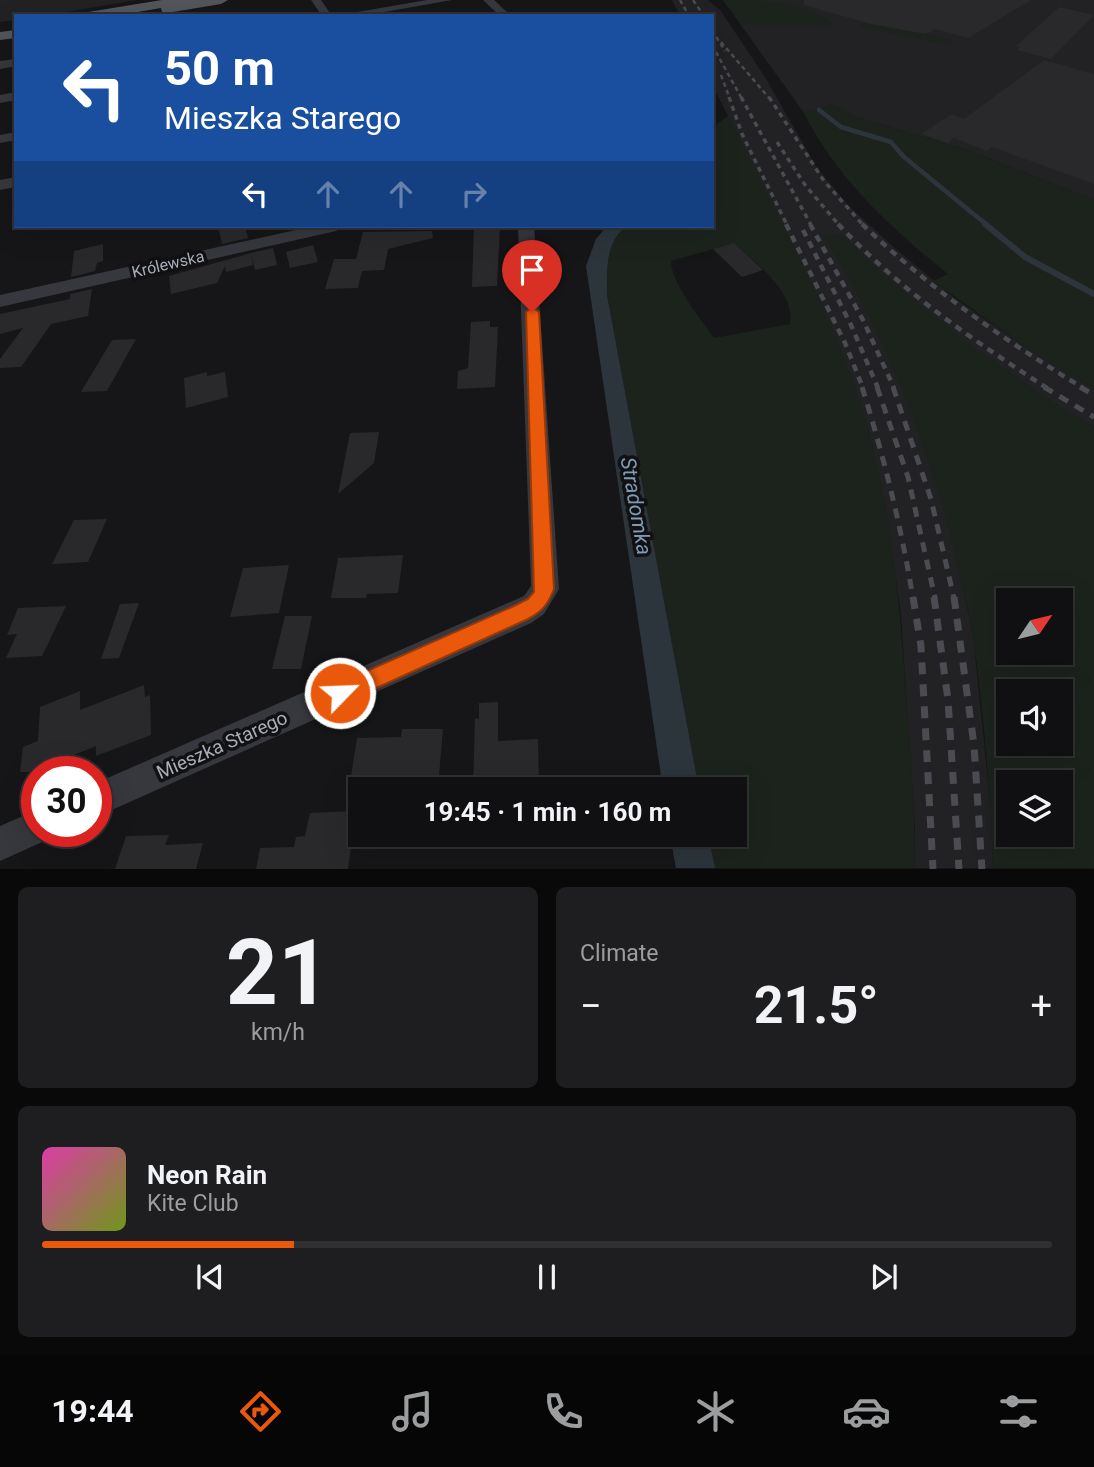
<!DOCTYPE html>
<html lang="en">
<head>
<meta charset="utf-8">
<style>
  :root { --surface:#101012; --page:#1e1e20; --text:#f1f3f6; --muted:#9c9d9f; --line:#303032; --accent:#ea580c }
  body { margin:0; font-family:Roboto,sans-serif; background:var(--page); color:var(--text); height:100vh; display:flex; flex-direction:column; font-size:26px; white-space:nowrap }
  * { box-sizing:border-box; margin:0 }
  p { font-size:23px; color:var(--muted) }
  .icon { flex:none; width:38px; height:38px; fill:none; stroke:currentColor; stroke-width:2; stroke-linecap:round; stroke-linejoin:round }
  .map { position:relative; height:869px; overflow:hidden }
  .sheet { display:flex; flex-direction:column; gap:18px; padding:18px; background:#09090a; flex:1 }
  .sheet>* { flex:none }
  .guide { position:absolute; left:14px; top:14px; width:700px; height:214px; border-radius:0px; box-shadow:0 7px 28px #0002,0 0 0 2px var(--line); background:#1a4fa0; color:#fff; overflow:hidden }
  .needle { width:46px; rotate:55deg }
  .tools { position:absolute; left:996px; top:588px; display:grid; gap:14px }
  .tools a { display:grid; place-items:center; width:77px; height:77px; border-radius:0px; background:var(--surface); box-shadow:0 7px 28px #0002,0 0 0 2px var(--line); font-size:35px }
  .speed { position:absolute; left:21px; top:756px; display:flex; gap:14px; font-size:35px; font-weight:700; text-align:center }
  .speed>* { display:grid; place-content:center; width:91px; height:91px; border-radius:50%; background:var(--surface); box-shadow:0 7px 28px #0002,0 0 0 2px var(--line); line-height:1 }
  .speed .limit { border:10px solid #d22; background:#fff; color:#111 }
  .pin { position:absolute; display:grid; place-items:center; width:60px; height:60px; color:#fff; margin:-72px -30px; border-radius:50% 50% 50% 0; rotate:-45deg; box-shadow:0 0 7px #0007 }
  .pin .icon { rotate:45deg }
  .me { position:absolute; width:77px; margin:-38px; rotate:66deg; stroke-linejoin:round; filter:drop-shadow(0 0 5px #0008) }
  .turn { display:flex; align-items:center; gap:24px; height:147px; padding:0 35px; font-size:32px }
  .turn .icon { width:91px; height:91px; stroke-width:2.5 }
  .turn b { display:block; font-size:49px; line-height:60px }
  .lanes { display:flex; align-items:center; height:66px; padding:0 35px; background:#0003; justify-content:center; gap:35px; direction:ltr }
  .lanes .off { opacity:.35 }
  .big { font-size:52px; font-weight:700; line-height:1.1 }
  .sheet .widget { flex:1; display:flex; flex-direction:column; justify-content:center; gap:10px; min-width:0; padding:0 24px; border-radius:10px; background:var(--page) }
  .sheet .dial { align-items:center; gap:0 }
  .dial b { font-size:91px; line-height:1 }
  .song { display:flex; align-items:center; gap:21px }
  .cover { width:84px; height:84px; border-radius:10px; background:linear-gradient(135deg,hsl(320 70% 55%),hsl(80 70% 35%)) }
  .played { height:7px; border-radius:4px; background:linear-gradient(90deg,var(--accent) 25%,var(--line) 25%) }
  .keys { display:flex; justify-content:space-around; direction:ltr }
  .heat { display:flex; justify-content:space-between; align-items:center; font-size:38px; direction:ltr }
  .sheet .tiles { flex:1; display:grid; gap:18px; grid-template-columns:1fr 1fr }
  .widget:last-child { grid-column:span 2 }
  .trip { position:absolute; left:348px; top:777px; width:399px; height:70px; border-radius:0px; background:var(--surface); box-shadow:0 7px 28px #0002,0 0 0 2px var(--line); font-weight:700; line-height:70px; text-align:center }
  .dock { display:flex; height:112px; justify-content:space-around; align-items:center; background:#060607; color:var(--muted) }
  .dock .icon { width:49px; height:49px }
  .dock .selected { color:var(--accent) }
  .dock b { font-size:32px; color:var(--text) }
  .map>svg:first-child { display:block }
</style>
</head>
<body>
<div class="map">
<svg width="1094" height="869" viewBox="0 0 1094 869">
  <rect width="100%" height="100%" fill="#161618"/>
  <!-- built -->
  <path fill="#222225" d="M 0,0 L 137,0 L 42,16 L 16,16 L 16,20 L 0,22 Z
    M 672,0 L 708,0 L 721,11 L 765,77 L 817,168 L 850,207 L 897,250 L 956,299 L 1030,350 L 1094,389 L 1094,427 L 1053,403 L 953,333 L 879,272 L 824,236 L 857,290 L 902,384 L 946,512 L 973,634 L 991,811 L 993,868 L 915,868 L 915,828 L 901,614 L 886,510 L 869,432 L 852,379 L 814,290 L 712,84 L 712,16 L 680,16 Z
    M 723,0 L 1094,0 L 1094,200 L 967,150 L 856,117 L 834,105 L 804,113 Z"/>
  <!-- green -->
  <path fill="#1c231d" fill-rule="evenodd" d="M 723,0 C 756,0 811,0 834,25 L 742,25 Z
    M 877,21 L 955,41 L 945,44 L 860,27 L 863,22 L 871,24 Z
    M 834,105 L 856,117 L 967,150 L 1094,200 L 1094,389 L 1030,350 L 933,281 L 948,274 C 891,228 837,179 804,113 Z
    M 728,116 C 771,203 820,289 853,380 C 890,486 900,599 907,709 C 911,762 915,815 915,868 L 715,868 L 708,835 L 735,835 L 735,789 L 699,789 L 607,295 C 607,269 605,244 626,226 L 712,226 L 712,161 L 716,141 L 713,127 ZM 734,243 C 756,264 795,290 790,324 L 714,338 C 701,319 671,283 671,261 Z
    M 841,234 C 918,308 1002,372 1094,427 L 1094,868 L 993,868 C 990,791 984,713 973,636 C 970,613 963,591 958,568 C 932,450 887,340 824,236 ZM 1008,600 L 1060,600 L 1060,653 L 1008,653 ZM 1008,691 L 1060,691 L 1060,744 L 1008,744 ZM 1008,782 L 1060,782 L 1060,835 L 1008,835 Z"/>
  <!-- water -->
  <path fill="#2c353c" d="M 607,226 L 626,226 C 605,244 607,269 607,295 L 699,789 L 663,789 L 586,266 L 596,239 Z
    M 670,835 L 708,835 L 715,868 L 676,868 Z"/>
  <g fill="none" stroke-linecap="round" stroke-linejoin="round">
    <!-- stream-far1 -->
    <path stroke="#2c353c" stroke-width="4.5" d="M 819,110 L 841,127 L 891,142 L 904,157 L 987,225"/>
    <!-- stream -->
    <path stroke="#2c353c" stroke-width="6" d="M 985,224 L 1025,257 L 1094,294"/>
  </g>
  <!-- building -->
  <path fill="#29292c" d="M 804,0 L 1031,0 L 968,38 L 934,29 L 926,34 L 871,24 L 804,5 Z
    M 1059,7 L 1094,15 L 1051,59 L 1017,50 L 1020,47 L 1016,46 Z
    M 1044,60 L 1094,74 L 1094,184 L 992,147 L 987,151 L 954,138 L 948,143 L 921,134 L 952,114 L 964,119 Z
    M 218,226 L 245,226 L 248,238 L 222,244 Z
    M 474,226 L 500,226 L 497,286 L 472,287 Z
    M 432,231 L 433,238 L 388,249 L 384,270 L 362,271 L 358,288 L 325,289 L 334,259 L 356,259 L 363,232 Z
    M 734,243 L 763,270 L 742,277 L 713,249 Z
    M 103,244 L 103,261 L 97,263 L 95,271 L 71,277 L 74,251 Z
    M 313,245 L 318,262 L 290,268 L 286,252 Z
    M 273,248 L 277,265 L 255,270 L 251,253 Z
    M 251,253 L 253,265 L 226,272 L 225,266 L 217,283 L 171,294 L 169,276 Z
    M 92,289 L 88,316 L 51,324 L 21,367 L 0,368 L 0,359 L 23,328 L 0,334 L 0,314 L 70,299 L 70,294 Z
    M 490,321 L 490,327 L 498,327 L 495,387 L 457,389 L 458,371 L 468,368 L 471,322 Z
    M 136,339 L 107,391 L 81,392 L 112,340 Z
    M 207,372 L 207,376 L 225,372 L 228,397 L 186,408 L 184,378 Z
    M 379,432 L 374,463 L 338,494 L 350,433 Z
    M 107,519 L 88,562 L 52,564 L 74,520 Z
    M 403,555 L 398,593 L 367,594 L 366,598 L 331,598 L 338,558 Z
    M 289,565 L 279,613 L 230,617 L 243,568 Z
    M 139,603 L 119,658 L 101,659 L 120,604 Z
    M 66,606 L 42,656 L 6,658 L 17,634 L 7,635 L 18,608 Z
    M 285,616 L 312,616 L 301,669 L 272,669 Z
    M 144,685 L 145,697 L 150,695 L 151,735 L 96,756 L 96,746 L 59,761 L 58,772 L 20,772 L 23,747 L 38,741 L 40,707 L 80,691 L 80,710 Z
    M 498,702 L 498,741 L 538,739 L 539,789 L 473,789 L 475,718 L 479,719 L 479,703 Z
    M 402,729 L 443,729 L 439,776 L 376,778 L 374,788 L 349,789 L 357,738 L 401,737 Z
    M 356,811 L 348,869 L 256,869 L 260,848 L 294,847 L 296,837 L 305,836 L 310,813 Z
    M 169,835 L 165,845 L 203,843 L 196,869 L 115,869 L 126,836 Z"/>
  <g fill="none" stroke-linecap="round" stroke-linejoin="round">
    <!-- minor -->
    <path fill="#37383d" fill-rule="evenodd" d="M 311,0 L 321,0 L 332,16 L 322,16 Z
      M 427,0 L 452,0 L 362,16 L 334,16 Z
      M 483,0 L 494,0 L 511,16 L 500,16 Z
      M 16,59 L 16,66 L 0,69 L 0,61 Z
      M 16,92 L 16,100 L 0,103 L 0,95 Z
      M 16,132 L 16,140 L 0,143 L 0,135 Z
      M 16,177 L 16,187 L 0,190 L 0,180 Z
      M 314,226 L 344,226 L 336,231 L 0,307 L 0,295 Z
      M 518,226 L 534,226 L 559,589 L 544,614 L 531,623 L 96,817 L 96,783 L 524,596 L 531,586 Z
      M 37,810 L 37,831 L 52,831 L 49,839 L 0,861 L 0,826 Z"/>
    <!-- major -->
    <path fill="#53555c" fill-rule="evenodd" d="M 162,0 L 228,0 L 221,4 L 167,13 L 162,12 L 161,8 L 114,16 L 81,16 L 88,12 Z
      M 16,30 L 16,38 L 0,40 L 0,32 Z"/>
    <!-- rail-far4 -->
    <path stroke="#4a4c52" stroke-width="2.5" stroke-dasharray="4.5 3.5" stroke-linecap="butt" d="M 680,0 L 689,16
      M 693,0 L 704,16
      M 712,30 L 725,51
      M 721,42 L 770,99
      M 712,45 L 742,99
      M 721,75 L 730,99"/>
    <!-- rail-far3 -->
    <path stroke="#4a4c52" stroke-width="3.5" stroke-dasharray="5 4.5" stroke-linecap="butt" d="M 729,97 L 742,134 L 787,225
      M 741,97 L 811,225
      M 769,97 L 824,181 L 863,225
      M 777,142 L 805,185 L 839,225"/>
    <!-- rail-far2 -->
    <path stroke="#4a4c52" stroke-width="4.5" stroke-dasharray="7 6" stroke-linecap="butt" d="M 786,224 L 845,343 L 863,388
      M 810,224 L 863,320 L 894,388
      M 838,224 C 899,289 972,340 1047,388
      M 862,224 C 929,288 1004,340 1083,388
      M 803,230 L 851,325 L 878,388"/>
    <!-- rail-far1 -->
    <path stroke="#4a4c52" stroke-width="5" stroke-dasharray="10 8" stroke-linecap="butt" d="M 862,387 C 884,457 901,526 913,598
      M 877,387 L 908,477 L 935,598
      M 893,387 L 931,499 L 954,598
      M 1044,387 L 1094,417
      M 1080,387 L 1094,395"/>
    <!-- rail -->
    <path stroke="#4a4c52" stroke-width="7" stroke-dasharray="12 10" stroke-linecap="butt" d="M 913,597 L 921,646 L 933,869
      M 934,597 L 948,700 L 959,869
      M 954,597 L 974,745 L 982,869"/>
  </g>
  <!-- route -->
  <path fill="#ea580c" stroke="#983908" stroke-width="2" d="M 532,307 L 539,312 L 554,589 C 548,604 543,611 528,619 L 348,701 L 340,704 L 333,701 L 329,693 L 333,686 L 514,606 L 528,599 L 534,592 L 526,312 Z"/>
  <g text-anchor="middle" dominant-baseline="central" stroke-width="7" stroke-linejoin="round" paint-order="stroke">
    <!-- far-street labels -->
    <g font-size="16" fill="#a8adb8" stroke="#111113">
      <text transform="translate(168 264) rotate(-13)">Królewska</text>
    </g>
    <!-- street labels -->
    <g font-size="19" fill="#a8adb8" stroke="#111113">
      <text transform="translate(222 745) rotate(-24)">Mieszka Starego</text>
    </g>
    <!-- water labels -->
    <g font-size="21" font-style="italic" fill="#7f9bb3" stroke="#111113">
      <text transform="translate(636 506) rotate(80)">Stradomka</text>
    </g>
  </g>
</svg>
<div class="tools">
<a><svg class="needle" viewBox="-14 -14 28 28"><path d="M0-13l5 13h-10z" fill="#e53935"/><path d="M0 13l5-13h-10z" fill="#9c9d9f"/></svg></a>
<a><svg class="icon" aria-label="sound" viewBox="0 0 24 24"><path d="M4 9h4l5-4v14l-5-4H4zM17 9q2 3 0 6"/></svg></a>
<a><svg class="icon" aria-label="layers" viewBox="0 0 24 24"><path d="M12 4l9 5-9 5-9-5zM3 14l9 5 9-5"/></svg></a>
</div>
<div class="speed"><div class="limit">30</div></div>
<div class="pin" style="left:532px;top:312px;background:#d93025"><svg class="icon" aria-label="arrive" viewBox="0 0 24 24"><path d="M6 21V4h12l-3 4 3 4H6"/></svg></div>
<svg class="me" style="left:340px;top:693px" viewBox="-20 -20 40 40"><circle r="17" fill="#ea580c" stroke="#fff" stroke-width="3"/><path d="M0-11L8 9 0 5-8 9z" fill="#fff"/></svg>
<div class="trip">19:45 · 1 min · 160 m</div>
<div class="guide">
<div class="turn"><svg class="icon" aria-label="left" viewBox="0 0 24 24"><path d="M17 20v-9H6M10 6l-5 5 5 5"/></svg><div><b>50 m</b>Mieszka Starego</div></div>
<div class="lanes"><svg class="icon" aria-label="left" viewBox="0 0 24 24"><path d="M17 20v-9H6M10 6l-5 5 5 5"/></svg><svg class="icon off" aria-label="ahead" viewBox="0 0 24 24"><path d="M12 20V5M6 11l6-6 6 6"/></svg><svg class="icon off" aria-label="ahead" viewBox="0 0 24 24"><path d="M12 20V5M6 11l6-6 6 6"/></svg><svg class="icon off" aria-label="right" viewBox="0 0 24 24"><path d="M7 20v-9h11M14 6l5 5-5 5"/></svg></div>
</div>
</div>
<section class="sheet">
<div class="tiles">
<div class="widget dial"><b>21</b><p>km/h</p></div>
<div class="widget"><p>Climate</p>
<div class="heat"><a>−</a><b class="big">21.5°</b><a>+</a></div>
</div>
<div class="widget">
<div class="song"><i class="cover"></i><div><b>Neon Rain</b><p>Kite Club</p></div></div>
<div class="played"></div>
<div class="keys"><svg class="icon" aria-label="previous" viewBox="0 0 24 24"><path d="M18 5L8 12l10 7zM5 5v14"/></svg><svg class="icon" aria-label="pause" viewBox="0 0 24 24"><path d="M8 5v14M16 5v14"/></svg><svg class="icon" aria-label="next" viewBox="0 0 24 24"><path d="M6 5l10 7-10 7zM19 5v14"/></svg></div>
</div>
</div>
</section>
<nav class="dock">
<b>19:44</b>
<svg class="icon selected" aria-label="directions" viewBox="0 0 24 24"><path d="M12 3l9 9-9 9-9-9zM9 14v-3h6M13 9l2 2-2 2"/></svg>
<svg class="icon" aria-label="music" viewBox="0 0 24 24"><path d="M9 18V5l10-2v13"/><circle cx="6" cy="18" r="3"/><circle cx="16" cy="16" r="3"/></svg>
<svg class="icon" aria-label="phone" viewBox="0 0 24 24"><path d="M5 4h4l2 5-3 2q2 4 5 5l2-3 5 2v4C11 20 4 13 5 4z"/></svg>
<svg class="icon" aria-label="climate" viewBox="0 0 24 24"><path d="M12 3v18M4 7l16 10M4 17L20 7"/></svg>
<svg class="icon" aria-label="car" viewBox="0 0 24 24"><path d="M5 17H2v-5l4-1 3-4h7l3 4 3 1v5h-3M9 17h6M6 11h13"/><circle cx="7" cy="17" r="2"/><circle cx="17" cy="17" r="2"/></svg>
<svg class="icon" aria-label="filters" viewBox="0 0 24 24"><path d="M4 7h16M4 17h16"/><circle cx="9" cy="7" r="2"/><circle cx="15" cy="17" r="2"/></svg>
</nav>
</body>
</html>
